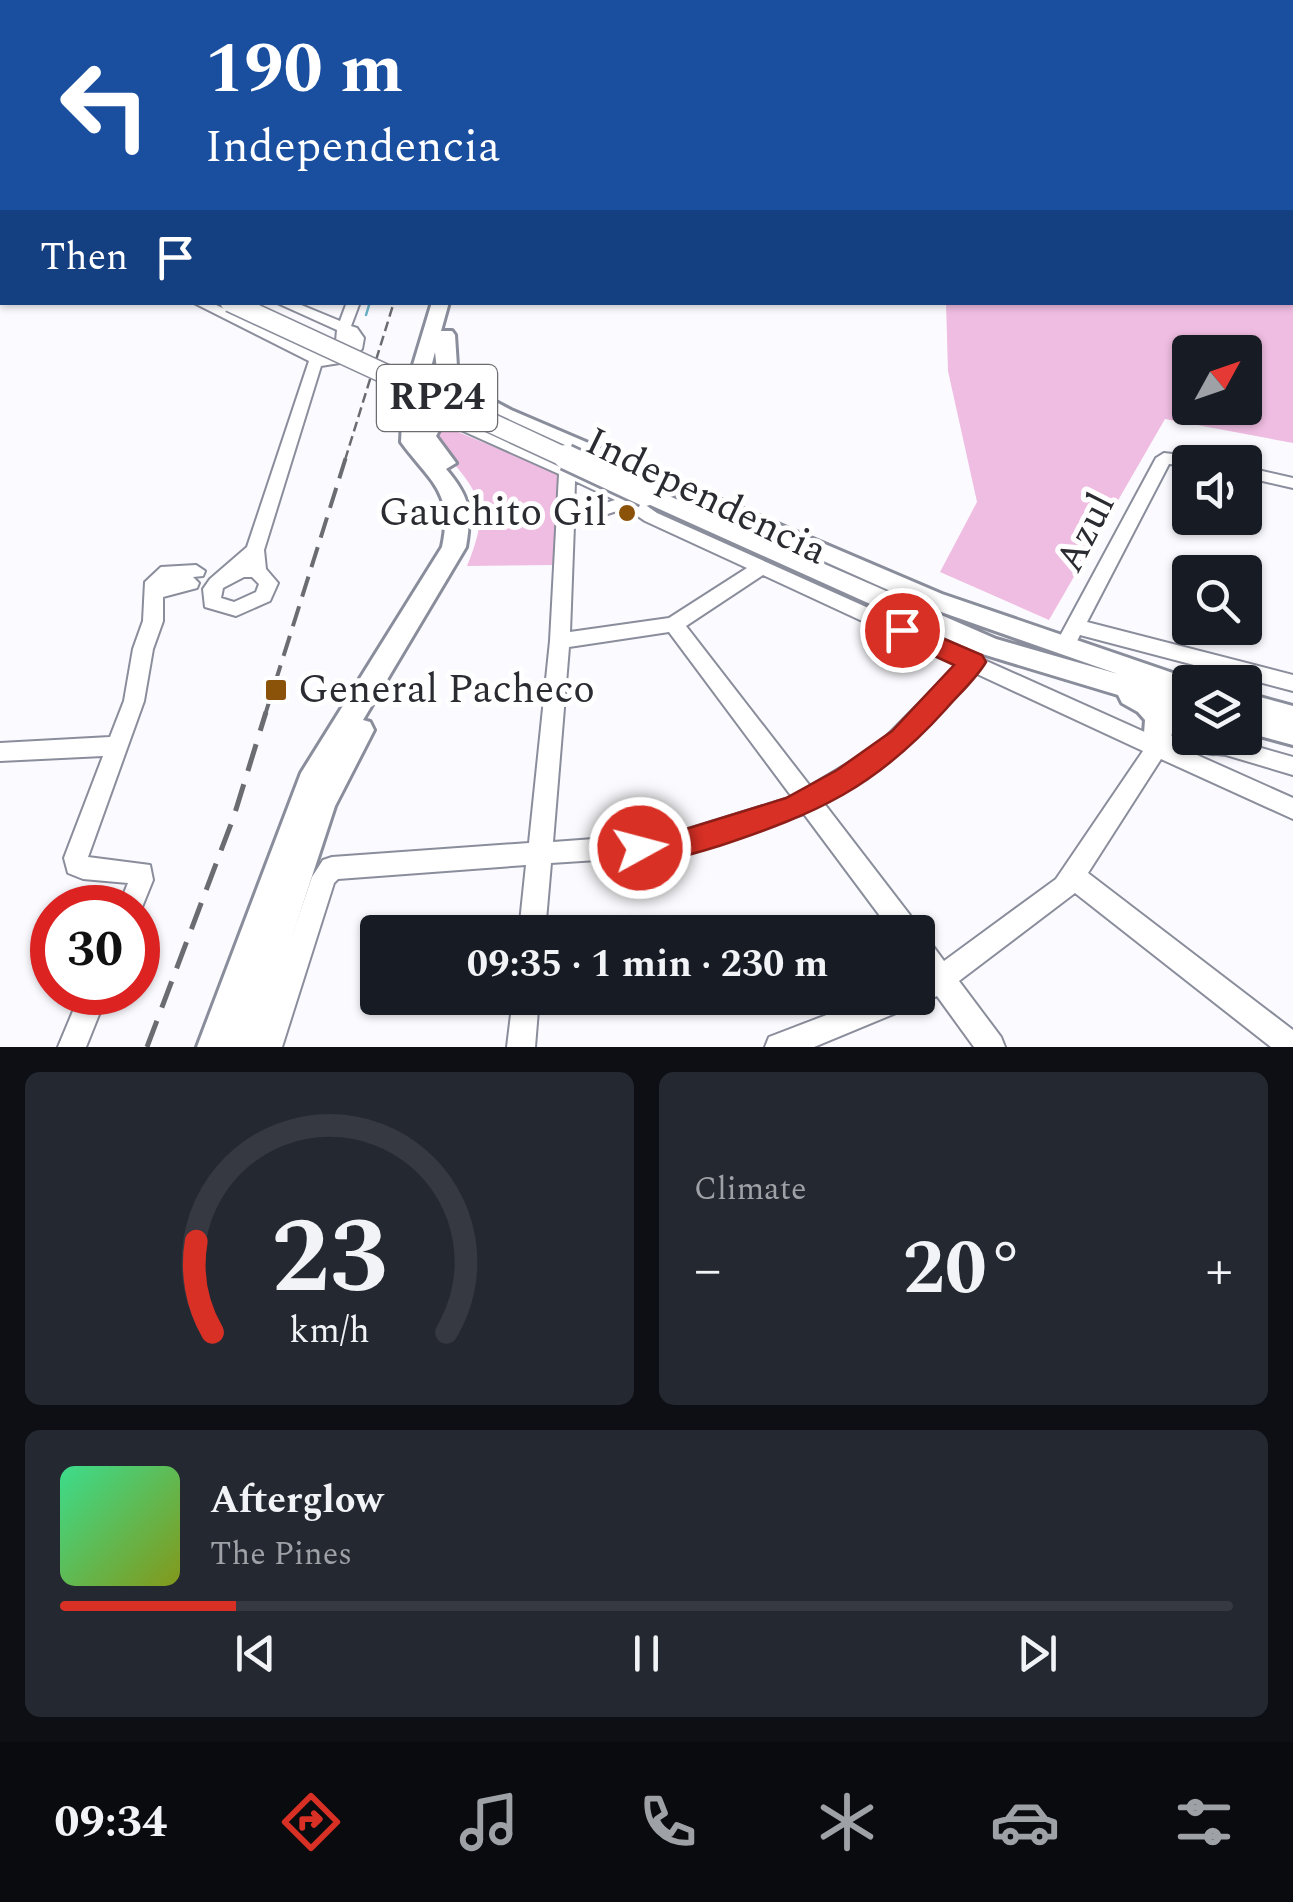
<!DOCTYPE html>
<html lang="en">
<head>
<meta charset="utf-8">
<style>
  :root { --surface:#171b24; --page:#242831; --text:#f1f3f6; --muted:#9ea1a6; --line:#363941; --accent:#d93025 }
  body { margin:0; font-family:Spectral,serif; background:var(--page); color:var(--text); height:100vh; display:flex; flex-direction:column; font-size:38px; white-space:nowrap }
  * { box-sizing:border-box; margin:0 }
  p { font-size:32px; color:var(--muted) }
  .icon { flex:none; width:55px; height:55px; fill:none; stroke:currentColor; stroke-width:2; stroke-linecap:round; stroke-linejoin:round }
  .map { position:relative; height:1047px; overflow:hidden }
  .details { display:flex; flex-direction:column; gap:25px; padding:25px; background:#0d0f14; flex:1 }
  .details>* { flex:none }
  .guide { position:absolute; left:0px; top:0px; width:1295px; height:305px; box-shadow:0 2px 8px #0004; background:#1a4fa0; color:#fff; overflow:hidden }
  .needle { width:65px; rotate:50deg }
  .controls { position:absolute; left:1172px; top:335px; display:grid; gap:20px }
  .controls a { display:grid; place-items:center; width:90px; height:90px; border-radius:10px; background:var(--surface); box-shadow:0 2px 8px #0004; font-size:50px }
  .speed { position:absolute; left:30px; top:885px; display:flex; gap:20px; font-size:50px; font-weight:700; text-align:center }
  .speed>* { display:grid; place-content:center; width:130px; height:130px; border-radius:50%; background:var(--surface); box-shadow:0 2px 8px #0004; line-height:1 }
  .speed .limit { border:15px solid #d22; background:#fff; color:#111 }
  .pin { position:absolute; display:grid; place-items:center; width:85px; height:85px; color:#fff; margin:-42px; border:5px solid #fff; border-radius:50%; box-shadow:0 2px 10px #0007 }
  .me { position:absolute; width:110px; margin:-55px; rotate:83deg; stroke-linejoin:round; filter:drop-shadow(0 0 8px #0008) }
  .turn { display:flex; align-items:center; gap:35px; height:210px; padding:0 40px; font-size:45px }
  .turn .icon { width:130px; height:130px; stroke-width:2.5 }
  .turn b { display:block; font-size:70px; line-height:85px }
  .then { display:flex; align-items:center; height:95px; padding:0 40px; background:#0003; gap:20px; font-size:38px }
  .big { font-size:75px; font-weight:700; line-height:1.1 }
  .details .widget { flex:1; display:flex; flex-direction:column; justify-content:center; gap:15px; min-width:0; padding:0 35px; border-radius:15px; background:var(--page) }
  .details .dial { align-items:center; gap:0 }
  .dial svg { height:260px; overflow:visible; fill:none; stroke:var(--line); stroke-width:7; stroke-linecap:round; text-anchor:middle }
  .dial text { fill:var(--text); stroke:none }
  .song { display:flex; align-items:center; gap:30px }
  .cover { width:120px; height:120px; border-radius:15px; background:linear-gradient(135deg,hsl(150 70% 55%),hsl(70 70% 35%)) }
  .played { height:10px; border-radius:5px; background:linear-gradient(90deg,var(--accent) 15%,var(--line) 15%) }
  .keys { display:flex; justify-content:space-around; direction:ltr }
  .heat { display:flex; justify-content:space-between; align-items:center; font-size:55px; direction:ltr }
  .details .tiles { flex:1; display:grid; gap:25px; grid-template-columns:1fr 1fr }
  .widget:last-child { grid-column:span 2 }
  .trip { position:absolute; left:360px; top:915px; width:575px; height:100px; border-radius:10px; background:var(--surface); box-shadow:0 2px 8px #0004; font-weight:700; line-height:100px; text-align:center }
  .dock { display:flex; height:160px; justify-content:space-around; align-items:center; background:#090b0e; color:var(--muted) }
  .dock .icon { width:70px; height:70px }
  .dock .selected { color:var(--accent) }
  .dock b { font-size:45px; color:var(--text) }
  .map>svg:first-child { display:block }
</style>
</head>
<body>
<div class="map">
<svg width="1293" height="1047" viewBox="0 0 1293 1047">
  <rect width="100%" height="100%" fill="#fbfbff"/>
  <!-- green -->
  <path fill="#f0bde2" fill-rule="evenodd" d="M 528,0 L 1031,0 L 1036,2 L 528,2 Z
    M 1293,127 L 1293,443 L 1165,419 L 1049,620 L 940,572 L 977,502 L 948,371 L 946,303 L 1292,302 ZM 1190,352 L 1245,352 L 1245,408 L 1190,408 Z
    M 446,427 L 559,474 L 557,565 L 467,566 C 495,498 474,491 436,441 L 436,432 Z"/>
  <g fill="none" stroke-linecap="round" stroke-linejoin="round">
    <!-- stream -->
    <path stroke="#69b1c8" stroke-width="2.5" d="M 366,315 L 370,302"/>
    <defs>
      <path id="minor" d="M 459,0 L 467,0 L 467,2 L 460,2 Z
        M 1086,0 L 1096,0 L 1098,2 L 1089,2 Z
        M 0,5 L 2,5 L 2,10 L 0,10 Z
        M 1292,14 L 1293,14 L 1293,18 L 1292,18 Z
        M 1292,53 L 1293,53 L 1293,59 L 1292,59 Z
        M 0,94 L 2,95 L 2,101 L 0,100 Z
        M 1292,107 L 1293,107 L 1293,114 L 1292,114 Z
        M 2,111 L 2,117 L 0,118 L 0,112 Z
        M 1292,120 L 1293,120 L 1293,127 L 1292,127 Z
        M 0,161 L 2,161 L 2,168 L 0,168 Z
        M 0,247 L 2,247 L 2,255 L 0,255 Z
        M 192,302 L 210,302 L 318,354 L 336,341 L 337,330 L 275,302 L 294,302 L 340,321 L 347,302 L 360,302 L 351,326 L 357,328 L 364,338 L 362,349 L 346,362 L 321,366 L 264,550 L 266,569 L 278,583 L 270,601 L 236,616 L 205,607 L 203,589 L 210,579 L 247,547 L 309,361 ZM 244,577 L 252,577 L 259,584 L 256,592 L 234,602 L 221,598 L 223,588 Z
        M 413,400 L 621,488 L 657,513 L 1158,738 L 1190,733 L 1190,738 L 1226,738 L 1293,757 L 1293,775 L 1226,755 L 1188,751 L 1293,798 L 1293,819 L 1161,759 L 1088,873 L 1293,1030 L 1293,1047 L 1271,1047 L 1075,893 L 959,981 L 1001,1037 L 1005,1047 L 974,1047 L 937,996 L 814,1047 L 765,1047 L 769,1037 L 871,998 L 918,998 L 918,978 L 923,975 L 918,968 L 918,932 L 892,932 L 804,814 L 675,855 L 551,863 L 545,932 L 519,932 L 526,865 L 338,879 L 334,883 L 282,1047 L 254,1047 L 312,877 L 323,860 L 332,857 L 529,843 L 550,641 L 559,474 L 454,427 L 431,421 L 408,408 L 405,405 L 408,402 ZM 575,481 L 615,500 L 574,513 ZM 626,508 L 645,521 L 747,568 L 669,618 L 570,632 L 574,525 ZM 763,575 L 957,665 L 877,746 L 810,786 L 686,626 ZM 669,632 L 792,797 L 675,833 L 553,842 L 569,647 ZM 975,673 L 1143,751 L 1056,879 L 944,961 L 927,938 L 919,935 L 916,923 L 823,802 L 893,758 Z
        M 1164,453 L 1197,457 L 1205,462 L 1190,462 L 1190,466 L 1169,464 L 1087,622 L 1293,675 L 1293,691 L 1080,635 L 1076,643 L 1062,643 L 1059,638 L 1156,458 Z
        M 1245,467 L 1293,478 L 1293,488 L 1245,477 Z
        M 196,565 L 205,571 L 203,576 L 193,577 L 199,583 L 197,588 L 163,597 L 163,621 L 153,649 L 144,701 L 88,857 L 150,865 L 153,880 L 138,917 L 138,908 L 118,908 L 128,883 L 83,879 L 68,873 L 64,858 L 103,756 L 0,761 L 0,743 L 110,737 L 124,701 L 133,649 L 143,621 L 145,582 L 161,567 Z
        M 81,992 L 108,992 L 86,1047 L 58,1047 Z
        M 513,998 L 539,998 L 535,1047 L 507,1047 Z"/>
      <path id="major" d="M 0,238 L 2,238 L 2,248 L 0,248 Z
        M 432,302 L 449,302 L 441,331 L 452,331 L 455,335 L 458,382 L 511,410 L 942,594 L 1199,682 L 1190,682 L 1190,738 L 1223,738 L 1226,744 L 1222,752 C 1203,758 1187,742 1172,733 L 1167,755 L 1157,759 L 1147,755 L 1143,747 L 1145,720 L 1138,712 L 1122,703 L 1118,695 L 979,653 L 637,499 L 634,494 L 637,489 L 653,489 L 996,639 L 1118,674 L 924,606 L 457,397 L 436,436 L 456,463 L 446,469 C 470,497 472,511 466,547 L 363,720 L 370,722 L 374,730 L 335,806 L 256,1047 L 197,1047 L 301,773 L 442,547 C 454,491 431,483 401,442 L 403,398 ZM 435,352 L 438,379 L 428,379 ZM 425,390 L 438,392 L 422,423 Z
        M 1245,693 L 1293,706 L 1293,745 L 1245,732 Z"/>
    </defs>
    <!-- minor casing -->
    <use href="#minor" stroke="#8a8d9b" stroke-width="4"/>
    <!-- major casing -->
    <use href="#major" stroke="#8a8d9b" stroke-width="6"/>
    <!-- minor -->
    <use href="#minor" fill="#fff" fill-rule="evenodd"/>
    <!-- major -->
    <use href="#major" fill="#fff" fill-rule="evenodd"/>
    <!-- rail-far2 -->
    <path stroke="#6b6c71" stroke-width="2.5" stroke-dasharray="10 5" stroke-linecap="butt" d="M 345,460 L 394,302"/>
    <!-- rail-far1 -->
    <path stroke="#6b6c71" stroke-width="4" stroke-dasharray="21 10" stroke-linecap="butt" d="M 265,715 L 346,457"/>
    <!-- rail -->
    <path stroke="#6b6c71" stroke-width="5" stroke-dasharray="28 14" stroke-linecap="butt" d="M 147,1047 L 234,816 L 266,712"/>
    <defs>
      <path id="major-bridge-far1" d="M 230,302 L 571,460"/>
      <path id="major-bridge" d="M 566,457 L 645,494"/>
    </defs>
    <!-- major-bridge-far1 casing -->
    <use href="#major-bridge-far1" stroke="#8a8d9b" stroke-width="22" stroke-linecap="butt"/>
    <!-- major-bridge casing -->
    <use href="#major-bridge" stroke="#8a8d9b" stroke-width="29" stroke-linecap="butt"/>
    <!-- major-bridge-far1 -->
    <use href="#major-bridge-far1" stroke="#fff" stroke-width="19"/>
    <!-- major-bridge -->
    <use href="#major-bridge" stroke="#fff" stroke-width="24"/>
  </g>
  <!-- route -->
  <path fill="#d93025" stroke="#8d1f18" stroke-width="2.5" d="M 902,621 L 982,655 L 986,662 C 976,679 959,694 946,709 C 875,788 818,813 719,846 C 692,854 656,867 629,857 L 624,848 L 629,838 L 686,829 L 786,798 L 837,770 L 892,731 L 954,665 L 893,637 L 890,630 L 893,624 Z"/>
  <!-- markers -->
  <g fill="#8b520a" stroke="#fff" stroke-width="4">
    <circle cx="627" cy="513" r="10"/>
    <rect x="264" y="678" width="24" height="24" rx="5"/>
  </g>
  <g text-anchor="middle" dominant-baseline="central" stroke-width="10" stroke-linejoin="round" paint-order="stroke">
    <!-- shield labels -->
    <rect fill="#fff" stroke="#6b6b70" stroke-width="2.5" x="377" y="365" width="120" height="66" rx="8"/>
    <g font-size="38" font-weight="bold" fill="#2b2c32">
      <text x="437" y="398">RP24</text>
    </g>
    <!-- street labels -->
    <g font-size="40" fill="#2b2c32" stroke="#fff">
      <text transform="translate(706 497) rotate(26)">Independencia</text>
      <text transform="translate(1086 533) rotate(-63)">Azul</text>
    </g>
    <!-- poi labels -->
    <g font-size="40" fill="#2b2c32" stroke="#fff" text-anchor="end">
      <text x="607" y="513">Gauchito Gil</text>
      <text x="298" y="690" text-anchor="start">General Pacheco</text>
    </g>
  </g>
</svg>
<div class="controls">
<a><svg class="needle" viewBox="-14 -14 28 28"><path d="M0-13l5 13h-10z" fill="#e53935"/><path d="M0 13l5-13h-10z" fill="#9ea1a6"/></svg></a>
<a><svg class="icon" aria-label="sound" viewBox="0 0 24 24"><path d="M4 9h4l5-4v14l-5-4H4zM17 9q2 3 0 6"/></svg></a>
<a><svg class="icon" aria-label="search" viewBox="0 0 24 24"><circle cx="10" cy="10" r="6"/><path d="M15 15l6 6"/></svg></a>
<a><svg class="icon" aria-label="layers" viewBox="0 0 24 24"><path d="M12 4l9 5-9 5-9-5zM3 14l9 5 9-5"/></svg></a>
</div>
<div class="speed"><div class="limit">30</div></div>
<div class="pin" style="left:902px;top:630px;background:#d93025"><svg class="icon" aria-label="arrive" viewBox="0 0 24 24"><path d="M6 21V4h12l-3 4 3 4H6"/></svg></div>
<svg class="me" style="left:640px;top:848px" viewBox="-20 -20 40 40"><circle r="17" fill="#d93025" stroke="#fff" stroke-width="3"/><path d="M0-11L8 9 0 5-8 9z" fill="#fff"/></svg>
<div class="trip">09:35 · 1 min · 230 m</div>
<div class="guide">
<div class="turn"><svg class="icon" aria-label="left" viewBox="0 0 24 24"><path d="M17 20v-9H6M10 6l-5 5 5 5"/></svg><div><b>190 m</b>Independencia</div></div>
<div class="then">Then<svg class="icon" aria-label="arrive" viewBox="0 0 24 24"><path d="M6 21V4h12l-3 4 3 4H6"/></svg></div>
</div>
</div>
<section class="details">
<div class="tiles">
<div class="widget dial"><svg viewBox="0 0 100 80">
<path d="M14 69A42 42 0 1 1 86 69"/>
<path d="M14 69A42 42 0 0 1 9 41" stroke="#d93025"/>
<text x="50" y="56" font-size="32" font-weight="700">23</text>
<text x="50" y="72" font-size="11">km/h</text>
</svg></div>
<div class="widget"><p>Climate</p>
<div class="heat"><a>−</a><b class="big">20°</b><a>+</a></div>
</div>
<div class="widget">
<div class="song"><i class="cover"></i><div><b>Afterglow</b><p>The Pines</p></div></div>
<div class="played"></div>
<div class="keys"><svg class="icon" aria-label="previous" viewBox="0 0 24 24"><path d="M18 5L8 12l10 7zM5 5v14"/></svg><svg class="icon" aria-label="pause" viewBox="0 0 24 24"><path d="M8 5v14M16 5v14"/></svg><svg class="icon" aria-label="next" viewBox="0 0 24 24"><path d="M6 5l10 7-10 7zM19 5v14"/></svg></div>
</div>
</div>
</section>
<nav class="dock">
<b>09:34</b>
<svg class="icon selected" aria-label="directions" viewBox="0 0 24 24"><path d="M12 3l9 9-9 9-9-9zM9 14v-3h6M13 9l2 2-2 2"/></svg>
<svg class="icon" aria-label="music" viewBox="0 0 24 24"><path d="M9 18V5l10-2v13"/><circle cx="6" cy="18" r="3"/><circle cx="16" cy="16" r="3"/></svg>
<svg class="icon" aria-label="phone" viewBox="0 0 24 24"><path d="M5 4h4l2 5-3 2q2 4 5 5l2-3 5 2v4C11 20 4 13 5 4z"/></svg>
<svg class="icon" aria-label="climate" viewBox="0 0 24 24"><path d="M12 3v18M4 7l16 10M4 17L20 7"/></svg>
<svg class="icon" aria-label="car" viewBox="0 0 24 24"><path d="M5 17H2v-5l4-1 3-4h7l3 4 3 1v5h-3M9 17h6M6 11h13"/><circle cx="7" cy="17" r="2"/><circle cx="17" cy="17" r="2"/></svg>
<svg class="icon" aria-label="filters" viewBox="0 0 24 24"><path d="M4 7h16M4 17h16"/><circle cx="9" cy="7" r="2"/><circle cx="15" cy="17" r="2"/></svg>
</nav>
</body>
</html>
